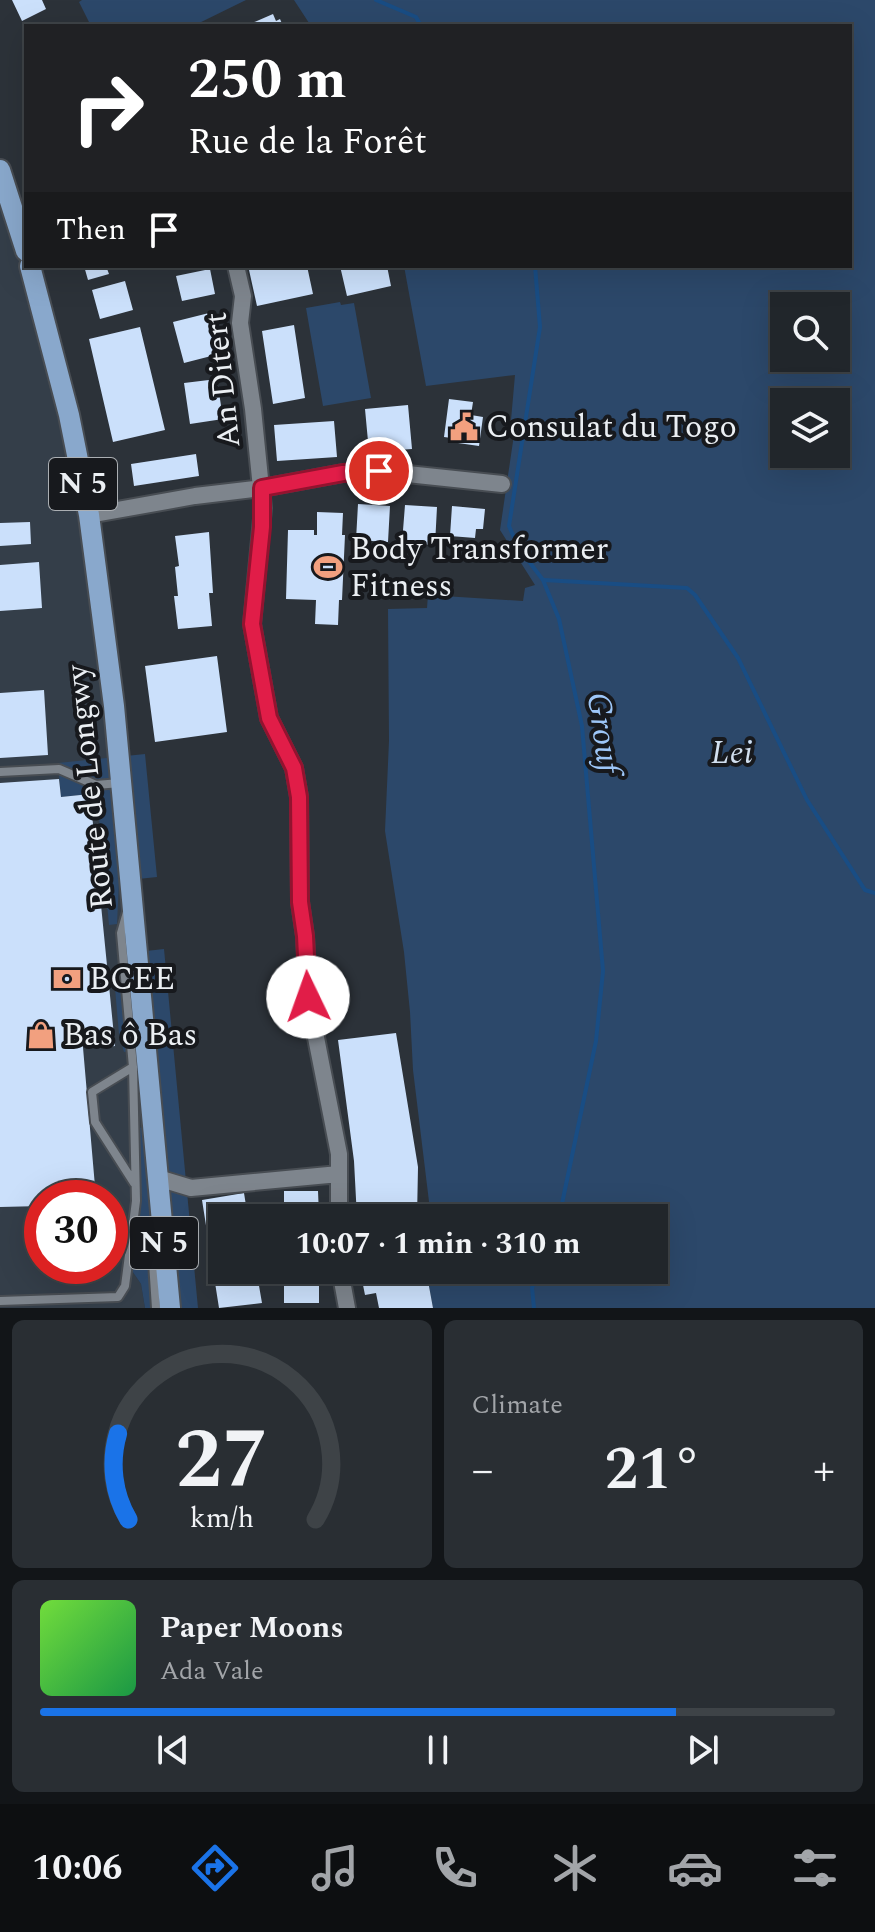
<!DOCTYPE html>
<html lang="en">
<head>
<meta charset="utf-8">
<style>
  :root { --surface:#21262b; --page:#292e33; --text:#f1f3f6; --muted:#a2a5a9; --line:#3e4347; --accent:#1a73e8 }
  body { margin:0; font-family:Spectral,serif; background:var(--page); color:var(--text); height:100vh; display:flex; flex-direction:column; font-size:30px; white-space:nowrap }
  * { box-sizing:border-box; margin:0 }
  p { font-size:26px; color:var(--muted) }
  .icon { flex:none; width:44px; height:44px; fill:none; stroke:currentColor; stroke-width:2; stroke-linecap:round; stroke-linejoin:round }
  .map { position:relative; height:1308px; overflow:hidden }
  .panel { display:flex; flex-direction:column; gap:12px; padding:12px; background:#121518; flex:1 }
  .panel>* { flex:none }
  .top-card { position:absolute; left:24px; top:24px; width:828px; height:244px; border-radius:0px; box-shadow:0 8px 32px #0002,0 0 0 2px var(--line); background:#202124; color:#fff; overflow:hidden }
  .buttons { position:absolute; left:770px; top:292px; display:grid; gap:16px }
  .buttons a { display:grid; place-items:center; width:80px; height:80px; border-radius:0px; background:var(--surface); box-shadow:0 8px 32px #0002,0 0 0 2px var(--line); font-size:40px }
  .speed { position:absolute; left:24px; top:1180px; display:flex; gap:16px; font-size:40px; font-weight:700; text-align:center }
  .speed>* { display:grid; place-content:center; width:104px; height:104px; border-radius:50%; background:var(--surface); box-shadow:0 8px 32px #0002,0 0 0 2px var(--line); line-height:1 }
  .speed .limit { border:12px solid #d22; background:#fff; color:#111 }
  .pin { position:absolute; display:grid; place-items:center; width:68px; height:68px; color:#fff; margin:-34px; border:4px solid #fff; border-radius:50%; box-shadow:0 2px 8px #0007 }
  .me { position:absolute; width:88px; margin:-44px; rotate:357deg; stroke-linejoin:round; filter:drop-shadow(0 0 6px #0008) }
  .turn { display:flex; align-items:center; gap:28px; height:168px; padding:0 32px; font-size:36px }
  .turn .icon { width:104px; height:104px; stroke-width:2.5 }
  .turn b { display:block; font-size:56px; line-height:68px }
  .then { display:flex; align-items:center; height:76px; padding:0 32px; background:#0003; gap:16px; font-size:30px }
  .big { font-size:60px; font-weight:700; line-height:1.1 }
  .panel .widget { flex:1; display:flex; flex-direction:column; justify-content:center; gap:12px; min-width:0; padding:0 28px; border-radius:12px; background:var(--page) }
  .panel .dial { align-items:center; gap:0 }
  .dial svg { height:208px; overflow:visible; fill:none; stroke:var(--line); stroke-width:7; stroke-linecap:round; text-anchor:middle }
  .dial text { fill:var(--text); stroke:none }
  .song { display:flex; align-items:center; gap:24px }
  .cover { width:96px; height:96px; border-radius:12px; background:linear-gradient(135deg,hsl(100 70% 55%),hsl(140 70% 35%)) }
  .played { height:8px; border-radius:4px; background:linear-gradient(90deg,var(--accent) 80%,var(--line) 80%) }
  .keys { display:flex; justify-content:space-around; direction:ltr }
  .heat { display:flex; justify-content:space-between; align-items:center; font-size:44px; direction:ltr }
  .panel .tiles { flex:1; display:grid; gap:12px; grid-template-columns:1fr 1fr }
  .widget:last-child { grid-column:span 2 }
  .trip { position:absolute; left:208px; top:1204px; width:460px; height:80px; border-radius:0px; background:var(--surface); box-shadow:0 8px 32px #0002,0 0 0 2px var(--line); font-weight:700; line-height:80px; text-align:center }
  .dock { display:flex; height:128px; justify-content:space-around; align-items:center; background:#0d0f11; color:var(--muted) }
  .dock .icon { width:56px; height:56px }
  .dock .selected { color:var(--accent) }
  .dock b { font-size:36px; color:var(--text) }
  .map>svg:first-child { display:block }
</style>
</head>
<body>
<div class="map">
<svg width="875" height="1308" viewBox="0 0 875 1308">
  <rect width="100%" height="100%" fill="#2c3239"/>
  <!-- built -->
  <path fill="#343e49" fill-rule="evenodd" d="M 0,170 L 69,415 L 131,879 L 141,878 L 148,951 L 137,952 L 153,1126 L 135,1128 L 136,1201 L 128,1265 L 141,1284 L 145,1308 L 0,1308 ZM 42,1198 L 110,1198 L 110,1266 L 42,1266 Z"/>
  <!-- green -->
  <path fill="#2c486a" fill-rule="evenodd" d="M 82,0 L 246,0 L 193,26 L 91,26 L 79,2 Z
    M 294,0 L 875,0 L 875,1308 L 433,1308 L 426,1270 L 654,1270 L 654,1218 L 431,1218 L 413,1070 L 410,1012 L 404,952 L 385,831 L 389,741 L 388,609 L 427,608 L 428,595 L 523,601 L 525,588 L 535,585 L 500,530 L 516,421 L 511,420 L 515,375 L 426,386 L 404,266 L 850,266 L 850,26 L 311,26 ZM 784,306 L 836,306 L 836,358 L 784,358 ZM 784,402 L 836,402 L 836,454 L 784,454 Z
    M 340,302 L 341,305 L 354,303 L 371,398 L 323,406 L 306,308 Z
    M 145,754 L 157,877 L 119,881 L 117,924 L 109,925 L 97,797 L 90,794 L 61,797 L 58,763 Z
    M 164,949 L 198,1308 L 145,1308 L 141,1284 L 128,1265 L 136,1201 L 135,1128 L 153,1126 L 137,952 Z
    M 123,987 L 129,1051 L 124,1052 L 119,1034 L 115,988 Z"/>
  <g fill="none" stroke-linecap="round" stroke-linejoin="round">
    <!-- stream -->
    <path stroke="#194d84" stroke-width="4" d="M 376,0 L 416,17 L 421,26
      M 535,266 L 540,327 L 509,526 L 518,547 L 543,580 L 559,619 L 582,726 L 603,971 L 596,1041 L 559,1218
      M 544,580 L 687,588 L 695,595 L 738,658 L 807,800 L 865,890 L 875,893
      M 534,1308 L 532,1288 L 539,1270"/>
  </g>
  <!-- building -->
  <path fill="#cbe0fb" d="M 12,0 L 42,0 L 46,9 L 22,21 Z
    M 273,14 L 276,21 L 280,19 L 283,26 L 245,26 Z
    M 84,266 L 106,266 L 109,274 L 88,280 Z
    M 268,266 L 307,266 L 313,294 L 257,306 L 249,270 Z
    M 340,266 L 387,266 L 391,286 L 347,296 Z
    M 210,269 L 215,294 L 182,301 L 176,276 Z
    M 125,281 L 133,310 L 100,319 L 92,290 Z
    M 209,313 L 219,354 L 184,363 L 173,322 Z
    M 294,325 L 305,398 L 273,404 L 262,331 Z
    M 140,327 L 165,430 L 113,442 L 89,339 Z
    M 217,379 L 223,419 L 190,424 L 184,383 Z
    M 449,399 L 473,402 L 471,415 L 483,417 L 479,446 L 458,443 L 459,439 L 444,437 Z
    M 408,405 L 412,449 L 369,452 L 365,409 Z
    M 334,421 L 337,457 L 277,461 L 274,425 Z
    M 196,454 L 199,476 L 134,486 L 131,464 Z
    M 358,504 L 390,506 L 388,542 L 356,540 Z
    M 405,505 L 437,507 L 435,545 L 402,543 Z
    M 452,506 L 485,509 L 483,529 L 476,529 L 475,538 L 450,536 Z
    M 317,512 L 343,513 L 342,535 L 345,535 L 342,600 L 339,600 L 338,625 L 315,624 L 316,600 L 286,599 L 288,530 L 314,530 L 314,535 L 317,535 Z
    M 30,522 L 31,544 L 0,546 L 0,523 Z
    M 209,532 L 213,593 L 209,593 L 212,626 L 178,629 L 174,596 L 178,596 L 175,567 L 179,566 L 175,536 Z
    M 39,562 L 42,608 L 0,611 L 0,565 Z
    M 217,656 L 227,732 L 155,742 L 145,666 Z
    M 44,690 L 48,755 L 0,758 L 0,693 Z
    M 59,779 L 61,797 L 90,794 L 115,1046 L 94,1048 L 93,1035 L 82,1036 L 96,1198 L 42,1198 L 42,1206 L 0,1207 L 0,783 Z
    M 396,1033 L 418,1167 L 417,1218 L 357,1218 L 354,1161 L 338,1040 Z
    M 284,1191 L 318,1191 L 319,1215 L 312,1215 L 312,1218 L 284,1218 Z
    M 244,1193 L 248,1218 L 222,1218 L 222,1270 L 244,1270 L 246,1282 L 258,1280 L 262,1303 L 219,1308 L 202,1200 Z
    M 284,1270 L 319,1270 L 319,1303 L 284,1303 Z
    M 360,1270 L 426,1270 L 433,1308 L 379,1308 L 376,1293 L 365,1295 Z"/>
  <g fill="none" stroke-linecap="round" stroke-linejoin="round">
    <defs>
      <path id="service" d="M 0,772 L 59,769 L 96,785 L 120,783
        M 133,1067 L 92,1092 L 95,1122 L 134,1183
        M 0,1301 L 118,1297 L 125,1286 L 136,1201 L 133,1067 L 121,933 L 127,912
        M 156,1308 L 153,1262 L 160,1250"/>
      <path id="minor" d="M 236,266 L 243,296 L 240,323 L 253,409 L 263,508 L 252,624 L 269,718 L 294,768 L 299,797 L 300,902 L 305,936 L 308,997 L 339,1154 L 339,1218
        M 89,515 L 195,496 L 262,488 L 343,473 L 379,471 L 502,484
        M 158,1178 L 191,1188 L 339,1174
        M 340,1270 L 347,1308"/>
      <path id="primary" d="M 0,170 L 26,251
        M 30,266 L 69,415 L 89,515 L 114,706 L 170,1308"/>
    </defs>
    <!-- service casing -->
    <use href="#service" stroke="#484d53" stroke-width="12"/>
    <!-- minor casing -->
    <use href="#minor" stroke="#484d53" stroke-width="20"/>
    <!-- primary casing -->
    <use href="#primary" stroke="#484d53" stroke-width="24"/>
    <!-- service -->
    <use href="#service" stroke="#7e858d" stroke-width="8"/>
    <!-- minor -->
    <use href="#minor" stroke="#7e858d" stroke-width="16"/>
    <!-- primary -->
    <use href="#primary" stroke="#89a8cc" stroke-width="20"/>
  </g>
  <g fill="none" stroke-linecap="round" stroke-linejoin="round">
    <defs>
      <path id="route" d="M 308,997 L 305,936 L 300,902 L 299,797 L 294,768 L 269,718 L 252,624 L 262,527 L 262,488 L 343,473 L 379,471"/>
    </defs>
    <!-- route casing -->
    <use href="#route" stroke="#92132f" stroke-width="20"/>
    <!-- route -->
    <use href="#route" stroke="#e11d48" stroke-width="14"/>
  </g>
  <!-- icons -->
  <defs>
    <symbol id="civic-bare" viewBox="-9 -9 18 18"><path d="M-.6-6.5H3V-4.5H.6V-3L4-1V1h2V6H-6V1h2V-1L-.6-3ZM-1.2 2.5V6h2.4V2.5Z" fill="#f2a07f" stroke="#17191d" stroke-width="2.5" paint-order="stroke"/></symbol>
    <symbol id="stadium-bare" viewBox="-9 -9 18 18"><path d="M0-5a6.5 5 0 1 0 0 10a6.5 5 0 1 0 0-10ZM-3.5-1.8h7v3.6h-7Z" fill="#f2a07f" stroke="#17191d" stroke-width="2.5" paint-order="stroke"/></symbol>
    <symbol id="bank-bare" viewBox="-9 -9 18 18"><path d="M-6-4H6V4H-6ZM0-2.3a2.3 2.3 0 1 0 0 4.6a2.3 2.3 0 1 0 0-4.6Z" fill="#f2a07f" stroke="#17191d" stroke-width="2.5" paint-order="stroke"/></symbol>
    <symbol id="shop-bare" viewBox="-9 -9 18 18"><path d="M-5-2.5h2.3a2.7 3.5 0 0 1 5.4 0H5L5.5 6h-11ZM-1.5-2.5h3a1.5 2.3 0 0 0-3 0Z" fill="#f2a07f" stroke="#17191d" stroke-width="2.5" paint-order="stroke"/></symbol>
  </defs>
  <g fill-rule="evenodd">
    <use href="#civic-bare" x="444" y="407" width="40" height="40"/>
    <use href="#stadium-bare" x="308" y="547" width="40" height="40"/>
    <use href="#bank-bare" x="47" y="959" width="40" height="40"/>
    <use href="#shop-bare" x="21" y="1015" width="40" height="40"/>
  </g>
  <g text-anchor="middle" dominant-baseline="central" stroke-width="8" stroke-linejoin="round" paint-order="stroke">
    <!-- shield labels -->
    <g fill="#17191d" stroke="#abafb3" stroke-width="2">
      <rect x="49" y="458" width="68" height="52" rx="6"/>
      <rect x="130" y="1217" width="68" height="52" rx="6"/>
    </g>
    <g font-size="30" font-weight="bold" fill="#ebeff3">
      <text x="83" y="484">N 5</text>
      <text x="164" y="1243">N 5</text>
    </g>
    <!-- street labels -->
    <g font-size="32" fill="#ebeff3" stroke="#17191d">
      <text transform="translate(223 380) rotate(-96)">An Ditert</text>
      <text transform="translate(90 787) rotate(-96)">Route de Longwy</text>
    </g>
    <!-- poi labels -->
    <g font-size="32" fill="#ebeff3" stroke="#17191d" text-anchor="start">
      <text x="486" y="427">Consulat du Togo</text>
      <text x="350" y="549">Body Transformer<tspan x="350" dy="37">Fitness</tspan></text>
      <text x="89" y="979">BCEE</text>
      <text x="63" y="1035">Bas ô Bas</text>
    </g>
    <!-- park labels -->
    <g font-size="32" font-style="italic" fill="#d2e0f0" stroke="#17191d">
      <text x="732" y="753">Lei</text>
    </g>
    <!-- water labels -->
    <g font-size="34" font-style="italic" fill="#9dc6f7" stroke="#17191d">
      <text transform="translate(603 733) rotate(82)">Grouf</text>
    </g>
  </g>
</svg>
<div class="buttons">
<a><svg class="icon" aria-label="search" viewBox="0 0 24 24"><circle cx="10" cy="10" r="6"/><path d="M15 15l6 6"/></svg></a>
<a><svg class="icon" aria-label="layers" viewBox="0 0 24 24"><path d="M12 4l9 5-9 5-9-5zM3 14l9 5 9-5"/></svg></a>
</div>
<div class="speed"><div class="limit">30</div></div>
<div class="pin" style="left:379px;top:471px;background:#d93025"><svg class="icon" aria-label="arrive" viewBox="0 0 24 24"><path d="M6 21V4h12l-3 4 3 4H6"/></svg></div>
<svg class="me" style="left:308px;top:997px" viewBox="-20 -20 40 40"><circle r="19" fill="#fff"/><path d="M0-13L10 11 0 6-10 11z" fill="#e11d48"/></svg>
<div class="trip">10:07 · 1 min · 310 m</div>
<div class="top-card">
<div class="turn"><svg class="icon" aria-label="right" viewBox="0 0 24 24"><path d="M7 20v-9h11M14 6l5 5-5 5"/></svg><div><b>250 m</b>Rue de la Forêt</div></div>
<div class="then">Then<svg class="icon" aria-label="arrive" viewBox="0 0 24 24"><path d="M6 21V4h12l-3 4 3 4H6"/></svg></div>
</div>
</div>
<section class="panel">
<div class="tiles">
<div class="widget dial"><svg viewBox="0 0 100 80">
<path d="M14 69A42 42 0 1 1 86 69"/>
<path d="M14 69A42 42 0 0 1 10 36" stroke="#1a73e8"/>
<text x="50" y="56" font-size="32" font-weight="700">27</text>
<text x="50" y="72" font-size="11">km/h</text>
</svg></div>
<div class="widget"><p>Climate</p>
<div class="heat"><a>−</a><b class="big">21°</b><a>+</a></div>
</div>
<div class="widget">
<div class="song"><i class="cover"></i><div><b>Paper Moons</b><p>Ada Vale</p></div></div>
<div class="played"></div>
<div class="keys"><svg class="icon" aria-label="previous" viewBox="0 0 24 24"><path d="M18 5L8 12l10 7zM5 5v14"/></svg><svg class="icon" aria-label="pause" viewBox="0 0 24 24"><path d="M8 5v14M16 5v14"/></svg><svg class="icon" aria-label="next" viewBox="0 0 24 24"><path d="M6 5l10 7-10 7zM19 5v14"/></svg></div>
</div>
</div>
</section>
<nav class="dock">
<b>10:06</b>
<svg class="icon selected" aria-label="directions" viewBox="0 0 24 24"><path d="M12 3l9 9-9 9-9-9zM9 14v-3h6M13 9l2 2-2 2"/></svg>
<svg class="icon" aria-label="music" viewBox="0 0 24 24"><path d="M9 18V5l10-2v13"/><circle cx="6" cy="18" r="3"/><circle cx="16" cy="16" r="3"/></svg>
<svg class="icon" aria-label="phone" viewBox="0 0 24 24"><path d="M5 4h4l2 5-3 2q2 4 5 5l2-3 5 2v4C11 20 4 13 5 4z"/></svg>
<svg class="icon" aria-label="climate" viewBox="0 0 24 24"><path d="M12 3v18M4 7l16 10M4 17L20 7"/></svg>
<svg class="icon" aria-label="car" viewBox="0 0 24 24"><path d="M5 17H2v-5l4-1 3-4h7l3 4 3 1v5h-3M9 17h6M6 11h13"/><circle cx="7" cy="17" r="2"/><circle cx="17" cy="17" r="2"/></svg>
<svg class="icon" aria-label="filters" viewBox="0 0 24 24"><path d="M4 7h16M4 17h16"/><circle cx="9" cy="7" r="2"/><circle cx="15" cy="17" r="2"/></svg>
</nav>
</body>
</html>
